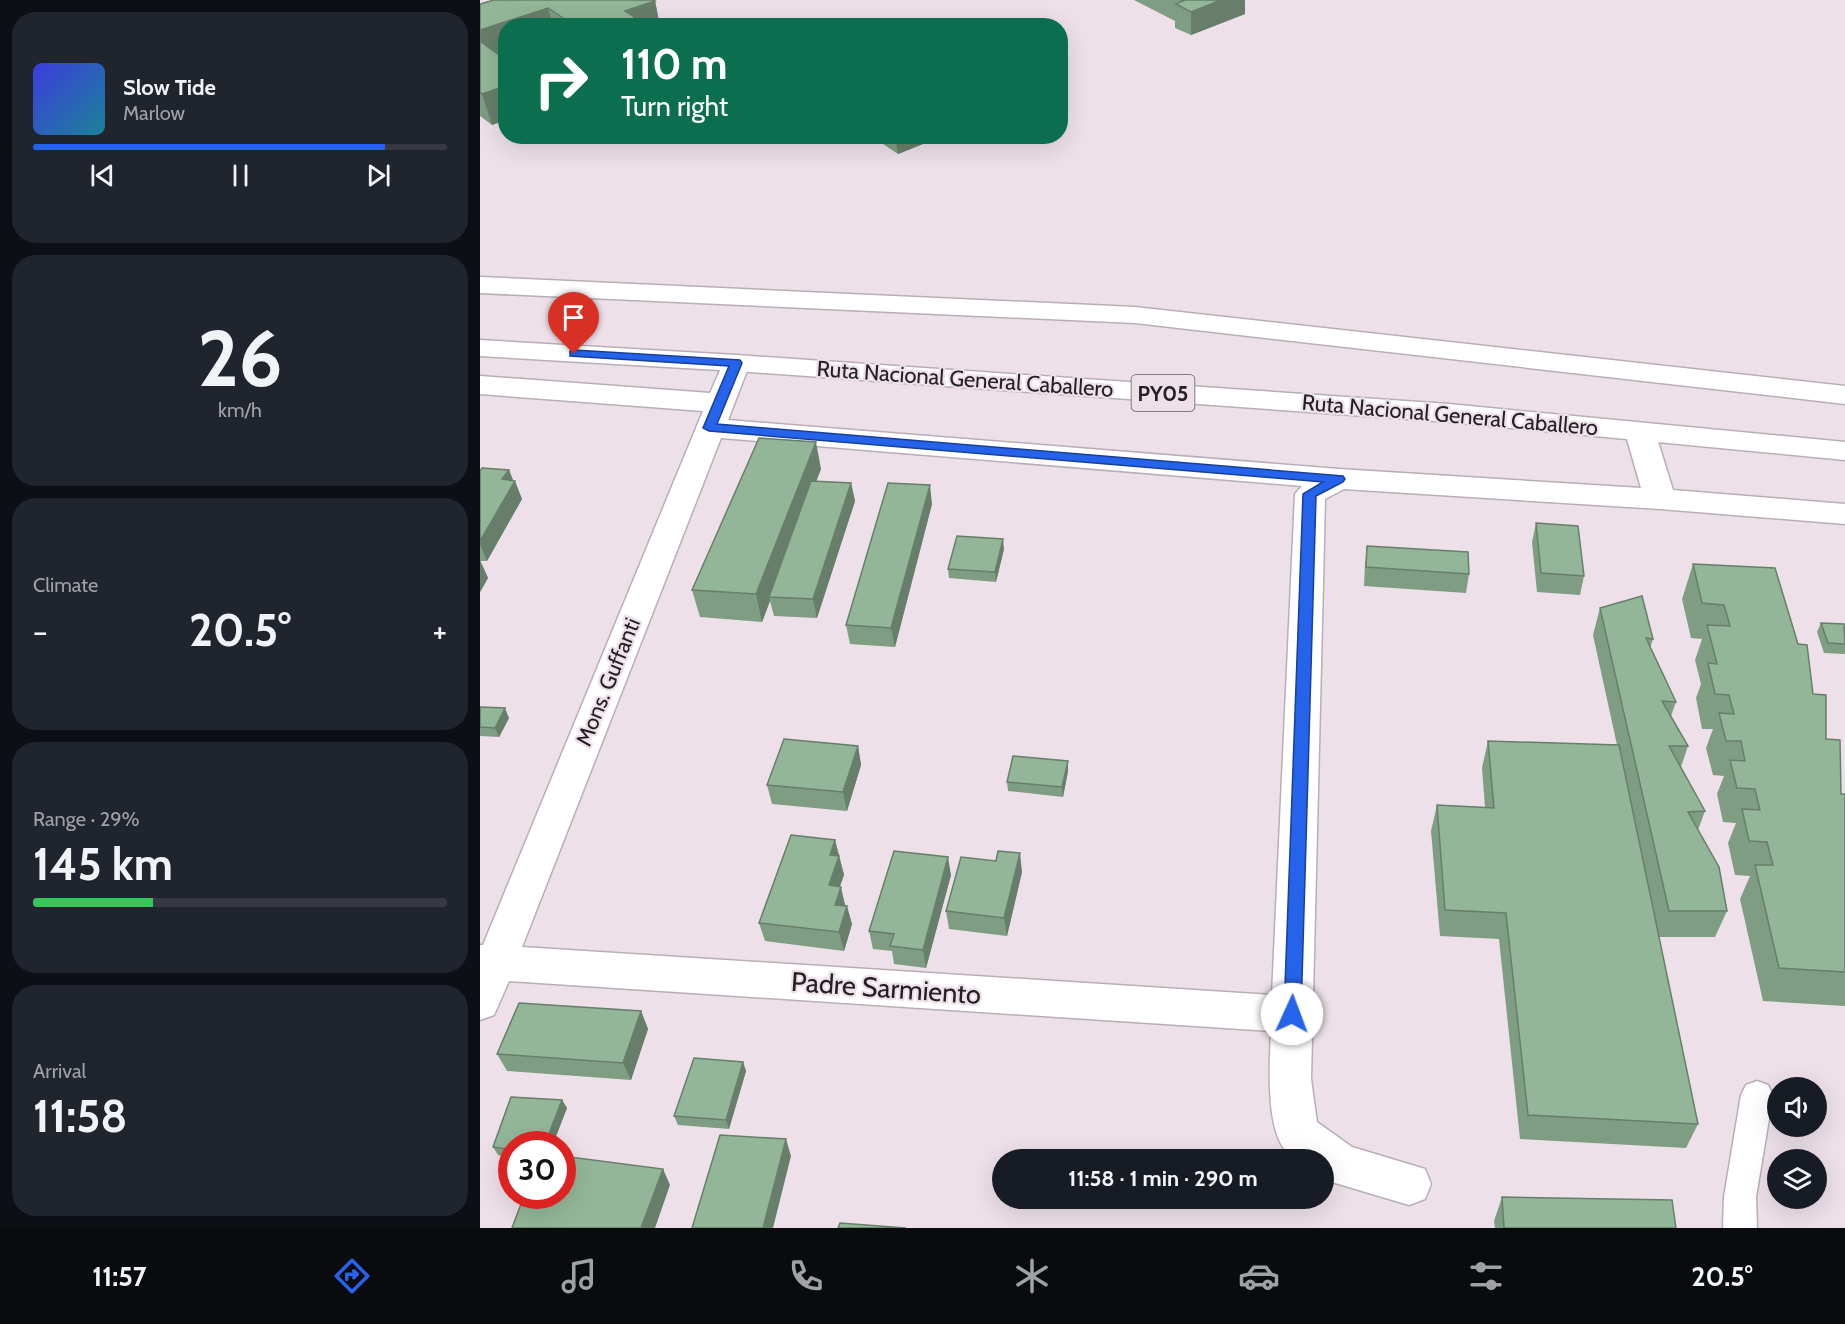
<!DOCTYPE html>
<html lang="en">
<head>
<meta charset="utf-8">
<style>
  :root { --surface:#171b24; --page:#20242c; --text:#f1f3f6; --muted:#9ea1a6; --line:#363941; --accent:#2563eb }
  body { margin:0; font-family:Cabin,sans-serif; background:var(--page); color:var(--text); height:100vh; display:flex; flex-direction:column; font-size:22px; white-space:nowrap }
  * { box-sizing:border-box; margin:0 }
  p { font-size:20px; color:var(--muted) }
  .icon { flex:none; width:33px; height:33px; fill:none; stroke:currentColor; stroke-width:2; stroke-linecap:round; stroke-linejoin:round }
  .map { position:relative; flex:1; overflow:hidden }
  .drawer { display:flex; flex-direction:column; gap:12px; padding:12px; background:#0d0f14; width:480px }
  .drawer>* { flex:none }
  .banner { position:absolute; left:18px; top:18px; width:570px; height:126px; border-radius:24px; box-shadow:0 6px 24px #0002; background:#0b6e4f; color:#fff; overflow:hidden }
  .fabs { position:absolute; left:1287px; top:1077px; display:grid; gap:12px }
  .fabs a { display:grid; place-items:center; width:60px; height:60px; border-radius:50%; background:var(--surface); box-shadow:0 6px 24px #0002; font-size:30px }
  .speed { position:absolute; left:18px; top:1131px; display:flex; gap:12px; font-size:30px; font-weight:700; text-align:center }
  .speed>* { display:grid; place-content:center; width:78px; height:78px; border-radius:50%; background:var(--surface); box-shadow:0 6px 24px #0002; line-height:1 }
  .speed .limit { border:9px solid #d22; background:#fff; color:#111 }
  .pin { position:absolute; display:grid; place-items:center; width:51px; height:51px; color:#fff; margin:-62px -26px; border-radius:50% 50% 50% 0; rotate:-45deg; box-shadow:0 0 6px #0007 }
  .pin .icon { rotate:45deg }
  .me { position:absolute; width:66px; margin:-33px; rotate:2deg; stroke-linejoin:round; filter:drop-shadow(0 0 4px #0008) }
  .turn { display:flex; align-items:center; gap:21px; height:126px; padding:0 24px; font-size:27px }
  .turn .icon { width:78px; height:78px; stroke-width:2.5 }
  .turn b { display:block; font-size:42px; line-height:51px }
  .big { font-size:45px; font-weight:800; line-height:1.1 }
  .drawer .card { flex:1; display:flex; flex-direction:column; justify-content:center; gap:9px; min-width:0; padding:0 21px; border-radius:24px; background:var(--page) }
  .drawer .dial { align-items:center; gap:0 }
  .dial b { font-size:78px; line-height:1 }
  .song { display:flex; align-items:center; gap:18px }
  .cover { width:72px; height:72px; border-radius:9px; background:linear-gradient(135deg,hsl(240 70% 55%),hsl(190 70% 35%)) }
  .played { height:6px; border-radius:3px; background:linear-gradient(90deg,var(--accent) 85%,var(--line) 85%) }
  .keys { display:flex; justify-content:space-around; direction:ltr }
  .heat { display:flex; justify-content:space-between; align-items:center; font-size:33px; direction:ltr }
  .charge { height:9px; border-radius:4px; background:linear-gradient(90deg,#34c759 29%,var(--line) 0) }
  .trip { position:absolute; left:512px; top:1149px; width:342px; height:60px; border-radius:30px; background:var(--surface); box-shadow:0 6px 24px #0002; font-weight:800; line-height:60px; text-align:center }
  .dock { display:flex; height:96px; justify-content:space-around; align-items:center; background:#090b0e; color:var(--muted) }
  .dock .icon { width:42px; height:42px }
  .dock .selected { color:var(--accent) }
  .dock b { font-size:27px; color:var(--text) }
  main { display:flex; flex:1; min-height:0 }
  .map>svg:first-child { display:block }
</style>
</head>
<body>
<main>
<section class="drawer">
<div class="card">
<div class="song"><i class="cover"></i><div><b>Slow Tide</b><p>Marlow</p></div></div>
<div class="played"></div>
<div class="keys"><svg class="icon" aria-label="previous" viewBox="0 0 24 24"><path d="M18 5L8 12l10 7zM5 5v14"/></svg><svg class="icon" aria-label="pause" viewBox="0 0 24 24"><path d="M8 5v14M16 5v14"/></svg><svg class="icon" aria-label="next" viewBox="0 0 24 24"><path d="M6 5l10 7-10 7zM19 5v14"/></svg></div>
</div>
<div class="card dial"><b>26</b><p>km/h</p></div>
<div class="card"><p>Climate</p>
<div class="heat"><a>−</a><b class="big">20.5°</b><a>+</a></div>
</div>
<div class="card"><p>Range · 29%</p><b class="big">145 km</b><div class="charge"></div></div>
<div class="card"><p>Arrival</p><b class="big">11:58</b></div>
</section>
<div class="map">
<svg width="1365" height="1228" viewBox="0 0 1365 1228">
  <rect width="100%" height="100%" fill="#ede0e9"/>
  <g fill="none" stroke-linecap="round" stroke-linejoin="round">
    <defs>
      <path id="lane" d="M 1277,1081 L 1288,1085 L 1293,1095 L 1276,1197 L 1277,1228 L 1243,1228 L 1244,1197 L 1261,1095 L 1266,1085 Z"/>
      <path id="street" d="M 0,277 L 655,307 L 1365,386 L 1365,404 L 655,323 L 0,293 Z
        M 256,355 L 266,357 L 270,363 L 248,420 L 859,469 L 1161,488 L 1145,432 L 1150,426 L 1160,423 L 1170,426 L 1175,432 L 1193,490 L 1365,504 L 1365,524 L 1180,509 L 864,489 L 845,499 L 831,1079 L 837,1122 L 872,1147 L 945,1169 L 951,1184 L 945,1199 L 929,1205 L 845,1180 L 843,1178 L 843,1160 C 836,1160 827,1161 820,1160 C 782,1152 790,1060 791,1031 L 29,981 L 14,1015 L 0,1020 L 0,945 L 3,945 L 223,411 L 0,394 L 0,376 L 230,393 L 246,357 ZM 241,438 L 822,486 L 815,494 L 792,995 L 42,947 Z"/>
      <path id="highway" d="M 0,340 L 256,355 L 969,404 L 1365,442 L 1365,460 L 969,422 L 256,371 L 0,356 Z"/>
    </defs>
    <!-- lane casing -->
    <use href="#lane" stroke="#b9aeb6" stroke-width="3"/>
    <!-- street casing -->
    <use href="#street" stroke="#b9aeb6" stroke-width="3"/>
    <!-- highway casing -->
    <use href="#highway" stroke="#b9aeb6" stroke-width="3"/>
    <!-- lane -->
    <use href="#lane" fill="#fff" fill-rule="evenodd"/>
    <!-- street -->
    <use href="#street" fill="#fff" fill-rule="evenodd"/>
    <!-- highway -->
    <use href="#highway" fill="#fff" fill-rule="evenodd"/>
  </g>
  <!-- wall -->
  <path fill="#7e9d83" d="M 654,0 L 765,0 L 765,14 L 711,35 L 695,28 L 695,21 Z
    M 175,1 L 180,26 L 26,26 L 21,57 L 23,58 L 26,58 L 26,120 L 12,125 L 0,116 L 0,4 Z
    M 402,136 L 463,136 L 418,154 L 403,144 Z
    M 341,469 L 336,481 L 371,483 L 375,501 L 337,618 L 294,616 L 290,601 L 282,622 L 220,617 L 212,590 Z
    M 29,470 L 33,480 L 42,499 L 7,561 L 0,561 L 8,578 L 0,592 L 0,471 Z
    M 452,504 L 415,647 L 370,644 L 366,625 Z
    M 1056,523 L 1104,576 L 1100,595 L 1057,592 L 1052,542 Z
    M 887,546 L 989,574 L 986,593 L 884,586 L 885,564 Z
    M 524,549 L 516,582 L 469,578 L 468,569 Z
    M 1213,564 L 1333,694 L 1361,794 L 1365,794 L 1365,1006 L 1283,1001 L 1260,899 L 1270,876 L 1255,875 L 1248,843 L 1256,823 L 1243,822 L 1237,794 L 1244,776 L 1233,775 L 1226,748 L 1233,729 L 1222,729 L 1216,698 L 1221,684 L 1215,660 L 1222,639 L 1211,638 L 1202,599 Z
    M 1120,608 L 1173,639 L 1170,648 L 1196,702 L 1191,716 L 1208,746 L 1201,767 L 1225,811 L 1218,830 L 1247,911 L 1235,937 L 1179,937 L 1218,1124 L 1206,1148 L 1040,1139 L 1019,939 L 960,936 L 951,831 L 957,805 L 1005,807 L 1002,768 L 1008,741 L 1137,745 L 1113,635 Z
    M 1341,623 L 1365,626 L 1365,654 L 1344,653 L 1337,632 Z
    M 0,707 L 29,718 L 19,737 L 0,736 Z
    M 378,746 L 381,765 L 367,811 L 292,804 L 287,785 Z
    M 588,771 L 583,797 L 528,791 L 527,782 Z
    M 355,840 L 364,875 L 359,887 L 372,924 L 364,951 L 285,941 L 279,923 Z
    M 516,861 L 542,872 L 527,936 L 469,929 L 466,911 Z
    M 471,875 L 446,968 L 414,964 L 412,951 L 393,949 L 389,931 Z
    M 161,1011 L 168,1029 L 151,1080 L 27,1071 L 17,1054 Z
    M 263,1062 L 266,1071 L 249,1129 L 198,1125 L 194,1116 Z
    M 82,1100 L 87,1108 L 73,1144 L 32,1144 L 32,1158 L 18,1155 L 13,1147 Z
    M 1022,1197 L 1196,1228 L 1015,1228 L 1014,1221 Z"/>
  <!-- shaded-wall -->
  <path fill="#677f6a" d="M 741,0 L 765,0 L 765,14 L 711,35 L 711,12 Z
    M 175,1 L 180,26 L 149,26 L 145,11 Z
    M 68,8 L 73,26 L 26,26 L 26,55 L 0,64 L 0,30 Z
    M 26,86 L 26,120 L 12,125 L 2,94 Z
    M 415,136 L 463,136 L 418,154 Z
    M 336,442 L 341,469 L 292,597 L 289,597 L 290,601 L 282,622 L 276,594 Z
    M 29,470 L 34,483 L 35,481 L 42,499 L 7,561 L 0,544 L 0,541 L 22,479 Z
    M 371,483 L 375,501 L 337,618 L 333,599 Z
    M 450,485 L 452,504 L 415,647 L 411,628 Z
    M 523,539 L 524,549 L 516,582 L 515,572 Z
    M 0,560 L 8,578 L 0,592 Z
    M 25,708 L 29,718 L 19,737 L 15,728 Z
    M 378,746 L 381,765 L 367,811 L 363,792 Z
    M 588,761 L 588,771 L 583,797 L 582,787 Z
    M 355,840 L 364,875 L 354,904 L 349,885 L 350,855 Z
    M 540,853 L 542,872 L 527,936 L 524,918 Z
    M 468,857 L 471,875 L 446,968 L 443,950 Z
    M 361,887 L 365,905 L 359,923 L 355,905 Z
    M 367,906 L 372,924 L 364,951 L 359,932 Z
    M 161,1011 L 168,1029 L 151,1080 L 143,1063 Z
    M 263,1062 L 266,1071 L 249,1129 L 246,1120 Z
    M 82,1100 L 87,1108 L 73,1144 L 65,1144 Z
    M 306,1139 L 311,1156 L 293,1228 L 283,1228 Z
    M 183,1169 L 190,1185 L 175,1228 L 161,1228 Z"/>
  <!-- building -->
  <path fill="#93b698" stroke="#677f6a" stroke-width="1.5" d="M 14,0 L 173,0 L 175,1 L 145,11 L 168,26 L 95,26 L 68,8 L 0,30 L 0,4 Z
    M 701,0 L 741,0 L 711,12 L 696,4 L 703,1 Z
    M 343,19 L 354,26 L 323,26 Z
    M 0,41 L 23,58 L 26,58 L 26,86 L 2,94 L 0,92 Z
    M 279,438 L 336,442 L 276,594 L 212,590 Z
    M 2,468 L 29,470 L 22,479 L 35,481 L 0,541 L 0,471 Z
    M 331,481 L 371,483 L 333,599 L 289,597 Z
    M 408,483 L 450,485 L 411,628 L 366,625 Z
    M 1056,523 L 1098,526 L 1104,576 L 1061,573 Z
    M 477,536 L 523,539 L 515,572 L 468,569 Z
    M 887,546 L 988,552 L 989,574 L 886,567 Z
    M 1213,564 L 1295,568 L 1318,644 L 1327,645 L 1333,694 L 1346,695 L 1346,739 L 1360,740 L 1361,794 L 1365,794 L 1365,972 L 1299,968 L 1275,865 L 1293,865 L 1287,842 L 1269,841 L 1262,809 L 1280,810 L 1275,789 L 1257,788 L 1250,760 L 1265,761 L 1261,741 L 1246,741 L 1239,713 L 1254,714 L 1249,695 L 1235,694 L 1228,663 L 1237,664 L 1227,625 L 1250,626 L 1244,605 L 1222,603 Z
    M 1162,596 L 1173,639 L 1166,638 L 1196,702 L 1182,701 L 1208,746 L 1189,746 L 1225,811 L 1208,812 L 1239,867 L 1247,911 L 1189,911 L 1120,608 Z
    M 1341,623 L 1364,624 L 1365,644 L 1348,643 Z
    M 0,707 L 25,708 L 15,728 L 0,727 Z
    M 304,739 L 378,746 L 363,792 L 287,785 Z
    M 1008,741 L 1139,745 L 1218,1124 L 1048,1115 L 1026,913 L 965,910 L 957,805 L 1014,808 Z
    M 533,756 L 588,761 L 582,787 L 527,782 Z
    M 311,835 L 355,840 L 350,855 L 359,856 L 349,885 L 361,887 L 355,905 L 367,906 L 359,932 L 279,923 Z
    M 414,851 L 468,857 L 443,950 L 410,946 L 414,934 L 389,931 Z
    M 518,851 L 540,853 L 524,918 L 466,911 L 481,857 L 516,861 Z
    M 39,1003 L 161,1011 L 143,1063 L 17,1054 Z
    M 214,1058 L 263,1062 L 246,1120 L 194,1116 Z
    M 31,1097 L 82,1100 L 65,1144 L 32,1144 L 32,1150 L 13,1147 Z
    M 240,1135 L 306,1139 L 283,1228 L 212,1228 Z
    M 82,1156 L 183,1169 L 161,1228 L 32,1228 L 44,1196 L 82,1196 Z
    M 1022,1197 L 1192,1200 L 1196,1228 L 1024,1228 Z
    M 360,1223 L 426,1228 L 358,1228 Z"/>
  <!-- route -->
  <path fill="#2563eb" stroke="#184099" stroke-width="1.5" d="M 94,350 L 260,360 L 262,363 L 237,424 L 863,476 L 865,479 L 863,482 L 836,496 L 821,1014 L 818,1020 L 812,1022 L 806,1020 L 804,1014 L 823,494 L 843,482 L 229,431 L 223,428 L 249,366 L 90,356 L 90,351 Z"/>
  <g text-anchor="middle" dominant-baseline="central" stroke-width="4.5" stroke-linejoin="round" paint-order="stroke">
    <!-- shield labels -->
    <rect fill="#ede0e9" stroke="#605a5e" stroke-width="1.5" x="651.5" y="375" width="63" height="36" rx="4.5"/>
    <g font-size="21" font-weight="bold" fill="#242023">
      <text x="683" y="393">PY05</text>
    </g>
    <!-- street labels -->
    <g font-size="22" fill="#242023" stroke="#ede0e9">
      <text transform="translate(485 379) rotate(4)">Ruta Nacional General Caballero</text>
      <text transform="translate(970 415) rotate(5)">Ruta Nacional General Caballero</text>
      <text transform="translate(128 682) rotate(-68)">Mons. Guffanti</text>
    </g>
    <!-- near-street labels -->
    <g font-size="27" fill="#242023" stroke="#ede0e9">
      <text transform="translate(406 988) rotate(4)">Padre Sarmiento</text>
    </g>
  </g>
</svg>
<div class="fabs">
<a><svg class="icon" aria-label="sound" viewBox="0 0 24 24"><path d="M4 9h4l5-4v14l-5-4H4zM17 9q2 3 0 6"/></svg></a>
<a><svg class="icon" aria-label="layers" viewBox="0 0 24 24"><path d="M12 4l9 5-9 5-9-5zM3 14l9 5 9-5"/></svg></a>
</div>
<div class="speed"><div class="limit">30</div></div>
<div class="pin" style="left:94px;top:354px;background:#d93025"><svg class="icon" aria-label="arrive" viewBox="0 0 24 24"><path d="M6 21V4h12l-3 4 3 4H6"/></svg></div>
<svg class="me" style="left:812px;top:1014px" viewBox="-20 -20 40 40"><circle r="19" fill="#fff"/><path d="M0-13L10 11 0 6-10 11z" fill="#2563eb"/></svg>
<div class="trip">11:58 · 1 min · 290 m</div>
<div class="banner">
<div class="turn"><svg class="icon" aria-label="right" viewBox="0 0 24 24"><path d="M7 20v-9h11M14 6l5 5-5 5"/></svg><div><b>110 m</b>Turn right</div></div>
</div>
</div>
</main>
<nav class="dock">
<b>11:57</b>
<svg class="icon selected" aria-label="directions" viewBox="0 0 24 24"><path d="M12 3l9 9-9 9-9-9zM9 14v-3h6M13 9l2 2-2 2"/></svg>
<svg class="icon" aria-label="music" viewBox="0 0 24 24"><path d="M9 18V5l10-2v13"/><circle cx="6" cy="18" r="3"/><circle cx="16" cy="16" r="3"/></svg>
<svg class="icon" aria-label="phone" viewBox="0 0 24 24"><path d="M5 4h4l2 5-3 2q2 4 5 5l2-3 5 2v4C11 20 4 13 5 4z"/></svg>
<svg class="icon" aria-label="climate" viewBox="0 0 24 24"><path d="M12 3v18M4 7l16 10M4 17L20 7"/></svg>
<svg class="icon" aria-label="car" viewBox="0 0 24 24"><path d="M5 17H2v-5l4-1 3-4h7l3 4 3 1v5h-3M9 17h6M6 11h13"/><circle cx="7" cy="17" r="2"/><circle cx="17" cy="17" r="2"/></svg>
<svg class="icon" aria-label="filters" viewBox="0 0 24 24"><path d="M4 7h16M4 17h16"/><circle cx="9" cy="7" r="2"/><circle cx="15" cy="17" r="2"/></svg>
<b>20.5°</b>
</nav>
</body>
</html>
